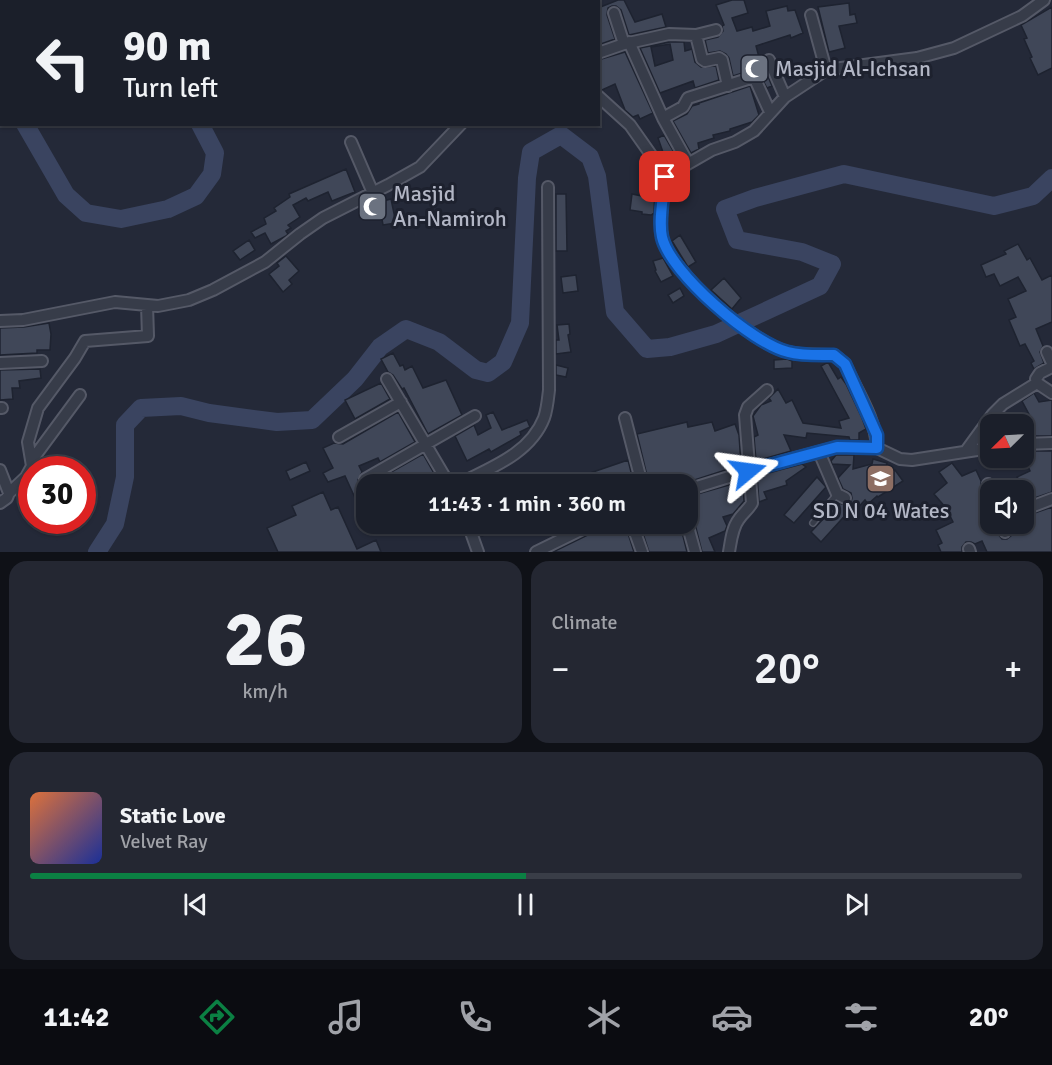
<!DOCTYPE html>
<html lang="en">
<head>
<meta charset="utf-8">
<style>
  :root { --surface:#1b1f2a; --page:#242732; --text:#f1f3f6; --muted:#a0a2a8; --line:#393d47; --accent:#0b8043 }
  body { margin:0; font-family:Signika,sans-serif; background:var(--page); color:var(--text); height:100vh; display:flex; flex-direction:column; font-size:22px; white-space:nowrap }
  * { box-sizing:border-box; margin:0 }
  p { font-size:20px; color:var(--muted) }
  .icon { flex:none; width:33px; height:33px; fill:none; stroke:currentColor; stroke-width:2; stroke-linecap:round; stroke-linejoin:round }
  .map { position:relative; height:552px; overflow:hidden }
  .details { display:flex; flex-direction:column; gap:9px; padding:9px; background:#0f1117; flex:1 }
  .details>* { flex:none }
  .top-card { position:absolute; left:0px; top:0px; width:600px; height:126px; box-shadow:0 2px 4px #0004,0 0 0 2px var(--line); background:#1b1f2a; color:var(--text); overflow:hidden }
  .needle { width:39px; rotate:246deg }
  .fabs { position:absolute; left:980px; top:414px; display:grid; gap:12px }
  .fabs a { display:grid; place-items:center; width:54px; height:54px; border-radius:12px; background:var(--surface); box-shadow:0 2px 4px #0004,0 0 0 2px var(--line); font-size:30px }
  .speed { position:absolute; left:18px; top:456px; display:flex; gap:12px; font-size:30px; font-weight:700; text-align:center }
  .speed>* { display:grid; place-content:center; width:78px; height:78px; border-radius:50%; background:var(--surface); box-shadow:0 2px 4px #0004,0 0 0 2px var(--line); line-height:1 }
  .speed .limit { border:9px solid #d22; background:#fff; color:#111 }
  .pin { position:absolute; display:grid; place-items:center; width:51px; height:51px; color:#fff; margin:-26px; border-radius:12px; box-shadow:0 3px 9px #0006 }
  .me { position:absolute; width:66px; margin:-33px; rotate:74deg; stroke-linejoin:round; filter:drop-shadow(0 0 4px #0008) }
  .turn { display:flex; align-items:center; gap:21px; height:126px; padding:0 24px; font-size:27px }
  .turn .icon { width:78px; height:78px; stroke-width:2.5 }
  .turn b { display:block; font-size:42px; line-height:51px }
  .big { font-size:45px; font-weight:600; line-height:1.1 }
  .details .widget { flex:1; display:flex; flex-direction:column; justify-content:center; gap:9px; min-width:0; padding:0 21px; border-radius:18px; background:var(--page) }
  .details .dial { align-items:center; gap:0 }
  .dial b { font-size:78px; line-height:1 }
  .song { display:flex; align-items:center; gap:18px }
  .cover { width:72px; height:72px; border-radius:9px; background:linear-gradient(135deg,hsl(20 70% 55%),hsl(230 70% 35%)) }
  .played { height:6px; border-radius:3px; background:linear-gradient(90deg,var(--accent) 50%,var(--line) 50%) }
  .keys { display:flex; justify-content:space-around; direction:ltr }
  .heat { display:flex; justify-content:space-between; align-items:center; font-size:33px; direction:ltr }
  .details .tiles { flex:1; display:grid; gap:9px; grid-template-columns:1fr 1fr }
  .widget:last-child { grid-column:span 2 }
  .trip { position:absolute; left:356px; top:474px; width:342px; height:60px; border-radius:18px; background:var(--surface); box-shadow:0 2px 4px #0004,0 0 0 2px var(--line); font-weight:600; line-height:60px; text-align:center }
  .menu { display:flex; height:96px; justify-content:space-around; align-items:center; background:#0b0c11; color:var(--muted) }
  .menu .icon { width:42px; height:42px }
  .menu .selected { color:var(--accent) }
  .menu b { font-size:27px; color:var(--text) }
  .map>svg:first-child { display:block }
</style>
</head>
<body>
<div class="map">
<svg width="1052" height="552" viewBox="0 0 1052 552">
  <rect width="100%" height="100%" fill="#242938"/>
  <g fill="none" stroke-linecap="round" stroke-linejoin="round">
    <!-- river -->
    <path stroke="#3a4460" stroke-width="18" d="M 448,0 L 449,2
      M 170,2 L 171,0
      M 507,2 L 509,0
      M 0,84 L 2,85
      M 25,124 L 66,195 L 86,213 L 121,219 L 168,209 L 196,196 L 212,174 L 215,153 L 200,124
      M 97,552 L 115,524 L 125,477 L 125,425 L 141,408 L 181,406 L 209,413 L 277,422 L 312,420 L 355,379 L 380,347 L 406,329 L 439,342 L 476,370 L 488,373 L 503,362 L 520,323 L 527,178 L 531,152 L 561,135 L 590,157 L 597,176 L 615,312 L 647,349 L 670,347 L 716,334 L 820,286 L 832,264 L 802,252 L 737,240 L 725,209 L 755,198 L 844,174 L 994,206 L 1033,196 L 1052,178"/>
  </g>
  <!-- building -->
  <path fill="#404758" stroke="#1e2330" stroke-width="1.5" fill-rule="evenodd" d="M 618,0 L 624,0 L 635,22 L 662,14 L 666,27 L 629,35 L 621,10 L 616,6 L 612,6 L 608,8 L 607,15 L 615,39 L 598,45 L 598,8 Z
    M 732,0 L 744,0 L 748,13 L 732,18 L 737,31 L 752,27 L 753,31 L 770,26 L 766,11 L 787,6 L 788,11 L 795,10 L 803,33 L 791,38 L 790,35 L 756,46 L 764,76 L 767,74 L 772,86 L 767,88 L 758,71 L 752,70 L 733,76 L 729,58 L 726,54 L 720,51 L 708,53 L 705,40 L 718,37 L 723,31 L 722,26 L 724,25 L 716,5 Z
    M 849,3 L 850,15 L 855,14 L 857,23 L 839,26 L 845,48 L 829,52 L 818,7 Z
    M 1052,7 L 1052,68 L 1038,75 L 1030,58 L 1032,57 L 1024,39 L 1027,38 L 1021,25 Z
    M 670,42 L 684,42 L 685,51 L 692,49 L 695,62 L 701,67 L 716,66 L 719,80 L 695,88 L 693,81 L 660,93 L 640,48 ZM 670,44 L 673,60 L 655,66 L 651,47 Z
    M 625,52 L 653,113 L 640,119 L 638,115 L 633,117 L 625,110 L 615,84 L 602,90 L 598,89 L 598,60 Z
    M 750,86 L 759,115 L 752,122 L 730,129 L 730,131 L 713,135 L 714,138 L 698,143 L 699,149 L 691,153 L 673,121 L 687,114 L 692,106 L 699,104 L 699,103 Z
    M 664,135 L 675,154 L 665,158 L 658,138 Z
    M 346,169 L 355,192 L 332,201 L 328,192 L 308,201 L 306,198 L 293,205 L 300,217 L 288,225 L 291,228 L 286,231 L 288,234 L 286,236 L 271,244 L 265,233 L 255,238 L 251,232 L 266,224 L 264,218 L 276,211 L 274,208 L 290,197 L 289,194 Z
    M 642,189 L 655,190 L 654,213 L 651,215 L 642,214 L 642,212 L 630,210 L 632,194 L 642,196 Z
    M 556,194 L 566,194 L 567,251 L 556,251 Z
    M 391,199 L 396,223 L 383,225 L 379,202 Z
    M 680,235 L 696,262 L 688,267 L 672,241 Z
    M 249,240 L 255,250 L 240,260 L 233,251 Z
    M 1018,244 L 1027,260 L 1030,258 L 1042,280 L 1052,275 L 1052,322 L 1036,329 L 1043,346 L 1040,352 L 1044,363 L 1034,369 L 1031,363 L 1034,361 L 1025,344 L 1020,346 L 1009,320 L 1016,317 L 1008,299 L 1026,291 L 1018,277 L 1000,286 L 994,274 L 986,277 L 981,265 L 1006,254 L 1004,251 Z
    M 286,256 L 299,271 L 289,280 L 292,284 L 283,292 L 269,274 L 279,266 L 277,263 Z
    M 663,258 L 673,276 L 661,282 L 655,271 L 656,270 L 653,261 Z
    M 576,275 L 578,291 L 563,293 L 561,277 Z
    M 724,278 L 741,298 L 732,309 L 711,290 Z
    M 680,288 L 684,296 L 673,303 L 668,295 Z
    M 49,323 L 51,334 L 50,350 L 37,350 L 37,353 L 0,355 L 0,328 L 24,327 Z
    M 569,324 L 570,334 L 568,335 L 571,352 L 556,354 L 556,340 L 559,340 L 557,325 Z
    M 393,353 L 400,366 L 403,365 L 405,370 L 412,366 L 423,388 L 446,380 L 462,415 L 428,434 L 404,388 L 402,389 L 393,375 L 388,372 L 381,359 Z
    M 787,359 L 792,361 L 792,368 L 774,369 L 774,360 Z
    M 828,362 L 838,379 L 841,377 L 846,384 L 862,418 L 866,429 L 859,433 L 859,440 L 850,440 L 849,437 L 807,433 L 806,438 L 784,435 L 791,451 L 756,461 L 754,437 L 758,435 L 753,416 L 761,405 L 771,401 L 769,398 L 778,389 L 786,403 L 792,400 L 803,423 L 841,428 L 839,421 L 849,418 L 821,366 Z
    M 556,365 L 568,368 L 566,377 L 556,375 Z
    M 40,369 L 41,378 L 19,381 L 20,388 L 12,388 L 13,399 L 0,400 L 0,370 Z
    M 381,383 L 390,399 L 355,419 L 345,400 Z
    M 1034,393 L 1039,402 L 1052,400 L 1052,436 L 1023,436 L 1023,420 L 1031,418 L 1022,401 Z
    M 398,412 L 415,442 L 380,462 L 378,458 L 359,466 L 362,472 L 358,480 L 361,485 L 366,486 L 366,495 L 356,500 L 345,476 L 328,482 L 323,473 L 333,468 L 323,448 L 334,443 L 343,444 Z
    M 493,412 L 502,430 L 527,420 L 530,427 L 520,432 L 521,435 L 491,452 L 489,449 L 467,461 L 455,436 L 474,425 L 478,435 L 491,428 L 486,415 Z
    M 687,422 L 688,427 L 712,422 L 715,431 L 735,424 L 739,435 L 741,465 L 682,484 L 649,484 L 637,434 Z
    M 1032,451 L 1052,451 L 1052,492 L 1023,502 L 1023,490 L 1002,490 L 1020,482 L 1017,477 L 1030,471 L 1023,455 Z
    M 423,454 L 440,484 L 370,484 Z
    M 836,455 L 854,455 L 853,469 L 872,464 L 873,459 L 887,463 L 884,477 L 895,470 L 903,481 L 878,497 L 877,496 L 868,504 L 865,500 L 852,514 L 849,511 L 821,542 L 811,532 L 838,503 L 846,505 L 851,502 L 852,498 L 851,493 L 843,489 L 838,478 L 850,465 L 832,464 L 831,461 Z
    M 628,460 L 634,484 L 562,484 L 593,472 Z
    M 306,462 L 310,471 L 290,480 L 286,471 Z
    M 952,463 L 962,476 L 976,470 L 981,481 L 981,487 L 984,493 L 990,497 L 990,524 L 996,524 L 998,534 L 1002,539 L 1007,539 L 1012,535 L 1011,524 L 1023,524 L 1023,517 L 1052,507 L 1052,552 L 987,552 L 982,541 L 975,544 L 971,542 L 966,542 L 962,547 L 962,552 L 941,552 L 938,545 L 942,543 L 936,530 L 953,522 L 946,508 L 934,494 L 947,483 L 939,472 Z
    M 802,464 L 806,467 L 786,481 L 787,485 L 764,492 L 767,499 L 759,502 L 757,476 Z
    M 817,477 L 826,487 L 794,523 L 784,515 Z
    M 743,481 L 744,501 L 733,514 L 723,517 L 727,526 L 725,531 L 709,538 L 715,552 L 702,552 L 694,520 L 687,516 L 687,497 Z
    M 323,492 L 331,510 L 338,507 L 357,549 L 376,540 L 381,552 L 278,552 L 267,528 L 296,515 L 292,506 Z
    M 412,524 L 454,524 L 434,533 L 431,527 L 417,534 Z
    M 476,524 L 491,524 L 494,530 L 482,536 Z
    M 600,524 L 625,524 L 634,552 L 553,552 L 596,531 Z
    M 640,524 L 680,524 L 687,552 L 649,552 Z"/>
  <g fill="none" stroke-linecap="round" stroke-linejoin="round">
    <defs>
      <path id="service" d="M 813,523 L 837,494"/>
      <path id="minor" d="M 560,0 L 560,2
        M 614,13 L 624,44 L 669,34 L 696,35 L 702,59 L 705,61 L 719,58 L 722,60 L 728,86
        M 811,15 L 826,70
        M 696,35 L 716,30
        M 629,42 L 663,118 L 688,163
        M 598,53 L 624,44
        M 769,60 L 785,97
        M 598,96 L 630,125 L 654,159 L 665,177
        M 663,118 L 683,107 L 688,98 L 754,77 L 770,112
        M 351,142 L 373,193
        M 0,321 L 23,320 L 115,302 L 158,306 L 189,300 L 213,290 L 265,262 L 300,234 L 323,218 L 388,185 L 420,167 L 461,124
        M 1047,352 L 1052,363
        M 0,363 L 42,361
        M 1052,367 L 1040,373 L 1036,379 L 1037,383 L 1052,393
        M 387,379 L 449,484
        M 0,408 L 2,408
        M 625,418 L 642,484
        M 339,437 L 401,402
        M 1023,444 L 1052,443
        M 877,448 C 876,418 856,390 845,364 L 834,355 C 819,354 802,356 788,352 C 753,344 670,272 662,237 C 658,219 664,196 665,177 L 712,150 L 735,142 L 754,131 L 785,97 L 826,70 L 917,58 L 954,48 L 1022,16 L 1044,0
        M 966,451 L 993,414 L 1003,404 L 1037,383
        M 819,452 L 837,494 L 845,498
        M 32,460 L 80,395
        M 0,470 L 9,493 L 7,498 L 0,503
        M 365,479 L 475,416
        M 459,484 C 490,468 530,454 544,418 C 547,410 548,399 549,390 L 548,187
        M 988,484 L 991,490
        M 687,490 L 758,468 L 837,447 L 877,448 L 900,459 L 912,460 L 990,448
        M 9,493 L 26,477 L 32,466 L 28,442 L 38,408 L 75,358 L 85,341 L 148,336 L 147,305
        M 1023,510 L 1052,499
        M 687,523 L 695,552
        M 468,524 L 478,552
        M 632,524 L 642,552
        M 1003,524 L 1005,532
        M 969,549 L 970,552
        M 536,552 L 593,524
        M 729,552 C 731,541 732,528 739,519 C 743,513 748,510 752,503 L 745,415 L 748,407 L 767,390"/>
    </defs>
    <!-- service casing -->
    <use href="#service" stroke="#555967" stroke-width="8"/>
    <!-- minor casing -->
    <use href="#minor" stroke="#555967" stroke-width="14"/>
    <!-- service -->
    <use href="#service" stroke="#373c49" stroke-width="5"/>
    <!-- minor -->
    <use href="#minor" stroke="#373c49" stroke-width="10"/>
  </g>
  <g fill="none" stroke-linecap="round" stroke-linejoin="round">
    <defs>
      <path id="route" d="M 665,177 C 664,196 658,219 662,237 C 670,273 753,344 788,352 C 803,356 819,355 834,355 L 845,364 L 877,435 L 877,448 L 837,447 L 748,471"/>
    </defs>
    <!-- route casing -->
    <use href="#route" stroke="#114b97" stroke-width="15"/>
    <!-- route -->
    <use href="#route" stroke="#1a73e8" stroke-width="10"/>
  </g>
  <!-- icons -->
  <defs>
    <symbol id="mosque-square" viewBox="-11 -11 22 22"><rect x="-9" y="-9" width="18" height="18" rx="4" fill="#6b7280" stroke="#1d212e"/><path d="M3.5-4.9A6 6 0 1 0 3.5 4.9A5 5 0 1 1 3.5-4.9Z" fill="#fff"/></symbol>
    <symbol id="school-square" viewBox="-11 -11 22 22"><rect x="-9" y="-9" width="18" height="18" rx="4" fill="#8d6e63" stroke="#1d212e"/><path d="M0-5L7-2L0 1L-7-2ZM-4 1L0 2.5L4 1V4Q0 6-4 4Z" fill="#fff"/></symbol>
  </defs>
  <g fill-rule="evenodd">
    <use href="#mosque-square" x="738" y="52" width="33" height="33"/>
    <use href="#mosque-square" x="356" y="190" width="33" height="33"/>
    <use href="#school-square" x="864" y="462" width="33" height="33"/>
  </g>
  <g text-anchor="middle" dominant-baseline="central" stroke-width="6" stroke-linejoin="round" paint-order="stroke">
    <!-- poi labels -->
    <g font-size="22" fill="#b2b6c5" stroke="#1d212e" text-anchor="start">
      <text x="775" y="68">Masjid Al-Ichsan</text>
      <text x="393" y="193">Masjid<tspan x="393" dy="25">An-Namiroh</tspan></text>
      <text x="881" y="510" text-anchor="middle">SD N 04 Wates</text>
    </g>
  </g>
</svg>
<div class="fabs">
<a><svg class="needle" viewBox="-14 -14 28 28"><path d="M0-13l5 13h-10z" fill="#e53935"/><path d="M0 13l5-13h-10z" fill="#a0a2a8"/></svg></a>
<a><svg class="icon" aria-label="sound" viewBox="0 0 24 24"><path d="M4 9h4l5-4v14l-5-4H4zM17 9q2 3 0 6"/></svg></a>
</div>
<div class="speed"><div class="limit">30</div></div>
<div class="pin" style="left:665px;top:177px;background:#d93025"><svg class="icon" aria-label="arrive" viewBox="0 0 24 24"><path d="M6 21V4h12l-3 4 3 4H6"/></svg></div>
<svg class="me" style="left:748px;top:471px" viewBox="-20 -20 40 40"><path d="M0-17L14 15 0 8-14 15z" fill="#1a73e8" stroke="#fff" stroke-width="4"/></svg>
<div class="trip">11:43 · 1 min · 360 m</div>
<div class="top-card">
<div class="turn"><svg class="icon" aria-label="left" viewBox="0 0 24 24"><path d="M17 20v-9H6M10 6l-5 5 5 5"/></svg><div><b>90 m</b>Turn left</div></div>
</div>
</div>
<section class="details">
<div class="tiles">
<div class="widget dial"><b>26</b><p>km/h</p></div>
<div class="widget"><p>Climate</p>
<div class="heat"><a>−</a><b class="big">20°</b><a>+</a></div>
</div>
<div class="widget">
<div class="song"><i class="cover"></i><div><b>Static Love</b><p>Velvet Ray</p></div></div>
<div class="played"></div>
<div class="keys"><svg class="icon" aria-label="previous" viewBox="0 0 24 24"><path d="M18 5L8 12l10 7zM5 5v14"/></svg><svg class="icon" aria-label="pause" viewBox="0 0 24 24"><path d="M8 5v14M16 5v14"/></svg><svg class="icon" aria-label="next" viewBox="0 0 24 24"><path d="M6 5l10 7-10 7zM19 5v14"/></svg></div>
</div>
</div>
</section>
<nav class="menu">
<b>11:42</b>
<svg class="icon selected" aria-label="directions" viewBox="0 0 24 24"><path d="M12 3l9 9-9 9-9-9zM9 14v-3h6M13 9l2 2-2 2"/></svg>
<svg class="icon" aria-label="music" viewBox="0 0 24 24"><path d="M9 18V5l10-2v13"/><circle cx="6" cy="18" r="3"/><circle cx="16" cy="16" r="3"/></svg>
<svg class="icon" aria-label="phone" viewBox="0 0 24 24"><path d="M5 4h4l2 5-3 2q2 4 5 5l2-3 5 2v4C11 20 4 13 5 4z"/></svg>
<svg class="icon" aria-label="climate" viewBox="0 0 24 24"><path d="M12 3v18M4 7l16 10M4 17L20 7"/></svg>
<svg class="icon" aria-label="car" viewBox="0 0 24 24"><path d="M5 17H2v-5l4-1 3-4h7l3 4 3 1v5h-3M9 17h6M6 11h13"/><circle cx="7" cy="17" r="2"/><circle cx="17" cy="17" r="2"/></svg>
<svg class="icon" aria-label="filters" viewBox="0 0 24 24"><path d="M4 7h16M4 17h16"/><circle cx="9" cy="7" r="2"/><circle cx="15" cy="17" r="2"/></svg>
<b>20°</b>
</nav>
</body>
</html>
